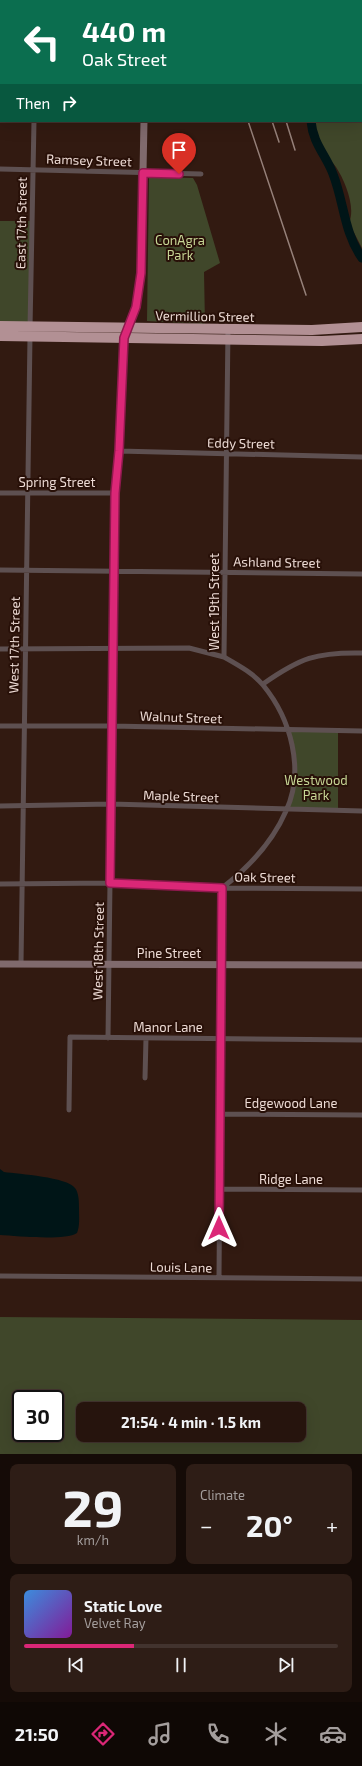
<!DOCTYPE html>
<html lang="en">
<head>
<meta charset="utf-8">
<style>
  :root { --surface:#26140d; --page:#2e1d16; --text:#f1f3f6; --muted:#a49e9d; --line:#42332e; --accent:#db2777 }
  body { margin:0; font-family:"Exo 2",sans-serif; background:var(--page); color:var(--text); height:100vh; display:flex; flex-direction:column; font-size:15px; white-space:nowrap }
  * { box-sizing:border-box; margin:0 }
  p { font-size:13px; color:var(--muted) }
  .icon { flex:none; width:22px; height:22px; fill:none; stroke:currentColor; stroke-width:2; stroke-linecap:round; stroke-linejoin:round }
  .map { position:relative; height:1454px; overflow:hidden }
  .drawer { display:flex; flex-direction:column; gap:10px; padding:10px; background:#150b07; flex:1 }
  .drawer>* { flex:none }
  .top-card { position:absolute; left:0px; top:0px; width:362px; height:122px; box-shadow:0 4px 16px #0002,0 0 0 1px var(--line); background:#0b6e4f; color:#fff; overflow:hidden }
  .speed { position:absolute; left:12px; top:1390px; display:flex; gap:8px; font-size:20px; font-weight:700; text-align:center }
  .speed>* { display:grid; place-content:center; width:52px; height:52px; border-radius:50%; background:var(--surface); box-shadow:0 4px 16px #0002,0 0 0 1px var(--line); line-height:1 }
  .speed .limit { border:2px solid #111; border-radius:6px; background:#fff; color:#111 }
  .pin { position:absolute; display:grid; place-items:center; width:34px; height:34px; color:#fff; margin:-41px -17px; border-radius:50% 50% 50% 0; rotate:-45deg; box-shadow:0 0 4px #0007 }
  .pin .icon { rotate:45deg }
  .me { position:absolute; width:44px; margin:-22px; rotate:0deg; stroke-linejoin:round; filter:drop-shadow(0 0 3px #0008) }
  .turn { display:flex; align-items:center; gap:14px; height:84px; padding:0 16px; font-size:18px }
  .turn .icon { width:52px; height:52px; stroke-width:2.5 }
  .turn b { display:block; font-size:28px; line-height:34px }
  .then { display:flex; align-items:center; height:38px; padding:0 16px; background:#0003; gap:8px; font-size:15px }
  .big { font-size:30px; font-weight:700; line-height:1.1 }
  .drawer .tile { flex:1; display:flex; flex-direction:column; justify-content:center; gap:6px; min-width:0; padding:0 14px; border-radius:8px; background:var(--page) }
  .drawer .dial { align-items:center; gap:0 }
  .dial b { font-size:52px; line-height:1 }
  .song { display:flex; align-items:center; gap:12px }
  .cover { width:48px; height:48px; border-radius:6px; background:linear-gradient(135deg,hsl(210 70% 55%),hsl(290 70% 35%)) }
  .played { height:4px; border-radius:2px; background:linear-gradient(90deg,var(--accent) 35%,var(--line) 35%) }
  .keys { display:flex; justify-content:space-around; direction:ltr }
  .heat { display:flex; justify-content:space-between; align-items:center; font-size:22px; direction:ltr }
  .drawer .tiles { flex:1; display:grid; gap:10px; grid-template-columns:1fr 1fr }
  .tile:last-child { grid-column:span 2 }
  .trip { position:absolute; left:76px; top:1402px; width:230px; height:40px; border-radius:8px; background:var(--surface); box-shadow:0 4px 16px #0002,0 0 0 1px var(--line); font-weight:700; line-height:40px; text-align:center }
  .menu { display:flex; height:64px; justify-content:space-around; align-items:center; background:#0f0805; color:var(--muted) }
  .menu .icon { width:28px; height:28px }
  .menu .active { color:var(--accent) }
  .menu b { font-size:18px; color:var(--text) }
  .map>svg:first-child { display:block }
</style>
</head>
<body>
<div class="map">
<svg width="362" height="1454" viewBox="0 0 362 1454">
  <rect width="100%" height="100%" fill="#321a11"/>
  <!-- green -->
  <path fill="#40472a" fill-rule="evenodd" d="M 293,0 L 362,0 L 362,248 L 349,223 C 356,207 345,181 336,167 C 333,162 327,159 324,154 C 317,143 316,133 314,121 L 361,121 L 361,1 Z
    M 149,177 L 193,178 L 197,185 L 220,263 L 204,272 L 205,324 L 147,321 Z
    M 0,221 L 31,221 L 30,326 L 0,326 Z
    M 289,731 L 338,731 L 338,811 L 287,810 L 295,771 Z
    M 0,1317 L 362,1320 L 362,1454 L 0,1454 ZM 21,1399 L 55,1399 L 55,1433 L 21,1433 ZM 83,1409 L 299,1409 L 299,1435 L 83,1435 Z"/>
  <!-- water -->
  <path fill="#001517" d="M 0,1169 L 4,1172 C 19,1174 67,1177 75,1188 C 79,1193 79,1202 79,1209 C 79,1217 80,1226 77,1233 C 65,1241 16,1236 0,1235 Z"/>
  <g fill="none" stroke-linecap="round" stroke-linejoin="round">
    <!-- river -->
    <path stroke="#001517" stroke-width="9" d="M 291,0 L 291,1
      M 311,121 C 313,144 326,155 333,174 C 344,202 344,233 362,258"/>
    <!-- street -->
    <path stroke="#5e5051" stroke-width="5" d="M 58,1 L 58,0
      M 0,12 L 1,12
      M 0,90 L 1,90
      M 0,169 L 201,174
      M 30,328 L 34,121
      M 119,451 L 362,457
      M 0,493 L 115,493
      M 0,570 L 362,574
      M 0,649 L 189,648 L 224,657
      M 263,684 C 300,658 316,652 362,653
      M 0,726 L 112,726 L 362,731
      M 0,806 L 111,804 L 362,811
      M 0,884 L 110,883 L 222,888 L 362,889
      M 21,964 L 30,336
      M 108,1038 L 115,493 L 119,451 L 124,337
      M 145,1078 L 146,1038
      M 69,1110 L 70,1037 L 362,1040
      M 220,1114 L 362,1115
      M 219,1189 L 362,1190
      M 0,1276 L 362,1279
      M 219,1278 L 222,888 C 248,868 273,841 286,811 C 305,770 291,719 263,685 C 253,673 238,665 224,657 L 228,329"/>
    <!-- secondary -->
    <path stroke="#806a6d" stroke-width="7" d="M 146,1 L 146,0
      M 128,330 L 136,307 L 141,273 L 144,121
      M 0,964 L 362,965"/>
    <!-- highway -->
    <path stroke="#b29094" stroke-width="10" d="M 0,326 L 312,330 L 362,327
      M 0,336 L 322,341 L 362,339"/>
    <!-- rail -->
    <path stroke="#96817a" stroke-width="1.5" d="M 250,0 L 250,1
      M 241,1 L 241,0
      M 248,121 L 306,295
      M 272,121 L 279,142
      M 286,121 L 295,150"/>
  </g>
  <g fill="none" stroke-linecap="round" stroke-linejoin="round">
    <defs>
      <path id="route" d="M 179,174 L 143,173 L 141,273 L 136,307 L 124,338 L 119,451 L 115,493 L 110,883 L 222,888 L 219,1228"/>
    </defs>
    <!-- route casing -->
    <use href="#route" stroke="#8e194d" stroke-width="10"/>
    <!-- route -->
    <use href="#route" stroke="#db2777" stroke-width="7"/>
  </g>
  <g text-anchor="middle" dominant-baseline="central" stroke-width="4" stroke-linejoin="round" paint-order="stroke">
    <!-- street labels -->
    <g font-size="13" fill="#eddbd5" stroke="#281008">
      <text transform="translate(89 160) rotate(2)">Ramsey Street</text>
      <text transform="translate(21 223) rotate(-89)">East 17th Street</text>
      <text transform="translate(205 316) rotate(1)">Vermillion Street</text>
      <text transform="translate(241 443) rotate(1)">Eddy Street</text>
      <text x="57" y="482">Spring Street</text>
      <text transform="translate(277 562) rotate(1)">Ashland Street</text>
      <text transform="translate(214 602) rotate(-90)">West 19th Street</text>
      <text transform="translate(14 645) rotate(-89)">West 17th Street</text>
      <text transform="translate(181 717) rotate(2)">Walnut Street</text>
      <text transform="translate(181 796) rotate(2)">Maple Street</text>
      <text transform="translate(265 877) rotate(1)">Oak Street</text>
      <text transform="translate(98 951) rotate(-89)">West 18th Street</text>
      <text x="169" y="953">Pine Street</text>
      <text x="168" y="1027">Manor Lane</text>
      <text x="291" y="1103">Edgewood Lane</text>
      <text x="291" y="1179">Ridge Lane</text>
      <text transform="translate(181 1267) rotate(1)">Louis Lane</text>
    </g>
    <!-- park labels -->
    <g font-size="13" fill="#c7d695" stroke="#281008">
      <text x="180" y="240">ConAgra<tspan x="180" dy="15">Park</tspan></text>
      <text x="316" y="780">Westwood<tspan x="316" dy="15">Park</tspan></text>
    </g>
  </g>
</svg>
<div class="speed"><div class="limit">30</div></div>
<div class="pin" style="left:179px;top:174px;background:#d93025"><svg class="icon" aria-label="arrive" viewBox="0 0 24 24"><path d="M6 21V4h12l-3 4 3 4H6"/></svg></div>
<svg class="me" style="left:219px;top:1228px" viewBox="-20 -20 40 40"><path d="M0-17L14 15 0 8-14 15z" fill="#db2777" stroke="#fff" stroke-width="4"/></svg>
<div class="trip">21:54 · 4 min · 1.5 km</div>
<div class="top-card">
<div class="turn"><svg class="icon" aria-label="left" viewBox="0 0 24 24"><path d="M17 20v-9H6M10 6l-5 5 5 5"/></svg><div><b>440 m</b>Oak Street</div></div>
<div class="then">Then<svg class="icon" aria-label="right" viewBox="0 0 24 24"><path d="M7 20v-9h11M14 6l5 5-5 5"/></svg></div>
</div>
</div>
<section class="drawer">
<div class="tiles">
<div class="tile dial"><b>29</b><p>km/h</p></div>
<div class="tile"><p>Climate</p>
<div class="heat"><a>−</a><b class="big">20°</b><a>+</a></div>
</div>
<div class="tile">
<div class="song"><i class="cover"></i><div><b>Static Love</b><p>Velvet Ray</p></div></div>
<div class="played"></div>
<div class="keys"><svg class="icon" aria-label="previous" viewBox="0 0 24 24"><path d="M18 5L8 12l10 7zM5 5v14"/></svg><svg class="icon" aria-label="pause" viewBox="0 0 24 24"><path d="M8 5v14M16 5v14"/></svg><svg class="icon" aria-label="next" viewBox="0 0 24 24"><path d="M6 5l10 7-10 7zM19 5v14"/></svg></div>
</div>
</div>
</section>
<nav class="menu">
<b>21:50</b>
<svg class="icon active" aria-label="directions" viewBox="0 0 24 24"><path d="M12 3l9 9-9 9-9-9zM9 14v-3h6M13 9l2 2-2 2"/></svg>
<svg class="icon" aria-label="music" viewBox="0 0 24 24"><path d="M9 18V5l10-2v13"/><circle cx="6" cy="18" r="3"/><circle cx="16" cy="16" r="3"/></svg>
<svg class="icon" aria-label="phone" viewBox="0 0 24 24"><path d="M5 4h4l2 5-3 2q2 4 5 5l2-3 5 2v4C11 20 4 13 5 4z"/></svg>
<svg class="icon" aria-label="climate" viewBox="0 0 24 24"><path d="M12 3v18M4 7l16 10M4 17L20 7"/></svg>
<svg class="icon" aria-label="car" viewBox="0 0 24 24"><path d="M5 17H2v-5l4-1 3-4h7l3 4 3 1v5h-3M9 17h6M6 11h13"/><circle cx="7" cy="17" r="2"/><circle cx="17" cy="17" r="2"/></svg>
</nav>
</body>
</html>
